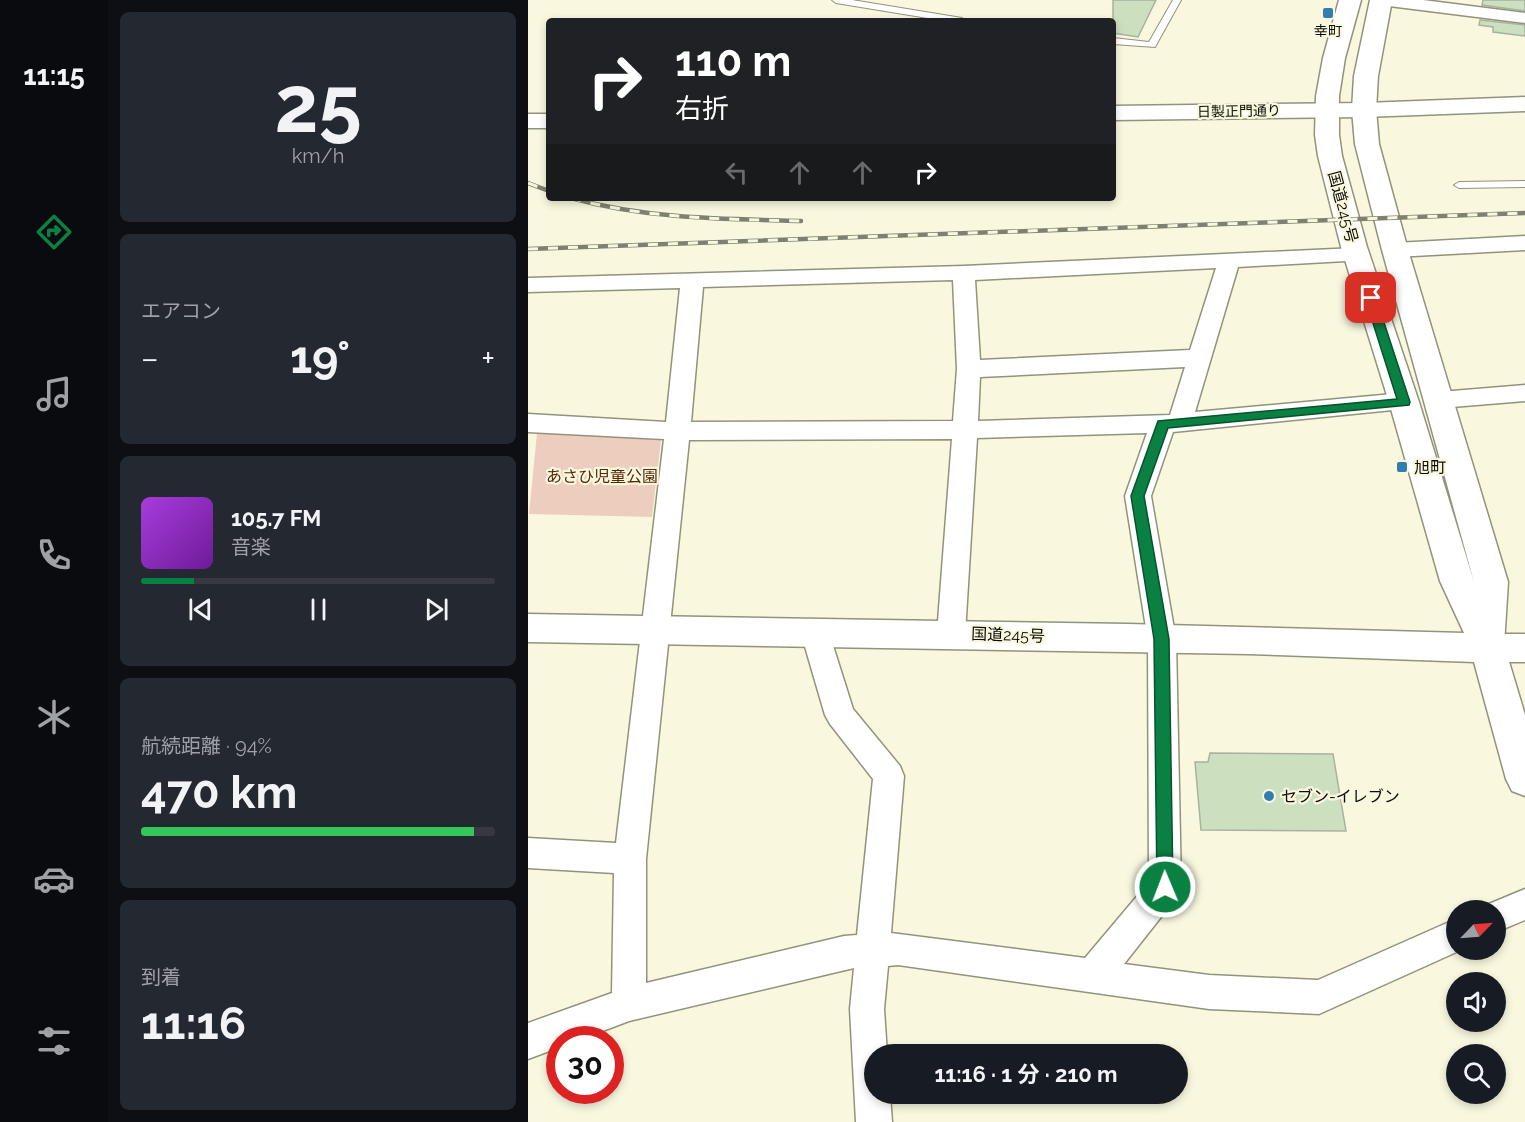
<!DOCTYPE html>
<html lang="ja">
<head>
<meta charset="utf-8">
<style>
  :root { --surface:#171b24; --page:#242831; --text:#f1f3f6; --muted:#9ea1a6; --line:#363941; --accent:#0b8043 }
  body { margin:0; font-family:Raleway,"Noto Sans JP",sans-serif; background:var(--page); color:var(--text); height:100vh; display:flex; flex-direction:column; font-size:22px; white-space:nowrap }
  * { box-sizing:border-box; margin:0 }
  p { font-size:20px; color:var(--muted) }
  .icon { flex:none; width:33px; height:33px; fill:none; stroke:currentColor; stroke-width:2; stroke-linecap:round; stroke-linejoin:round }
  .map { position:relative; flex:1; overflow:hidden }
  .panel { display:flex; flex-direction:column; gap:12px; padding:12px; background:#0d0f14; width:420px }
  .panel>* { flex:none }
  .hud { position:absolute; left:18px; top:18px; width:570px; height:183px; border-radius:6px; box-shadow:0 3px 9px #0003; background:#202124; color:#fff; overflow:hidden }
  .needle { width:39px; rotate:65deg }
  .buttons { position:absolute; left:918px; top:900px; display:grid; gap:12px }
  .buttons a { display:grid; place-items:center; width:60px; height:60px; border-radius:50%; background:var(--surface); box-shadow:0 3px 9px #0003; font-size:30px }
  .speed { position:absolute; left:18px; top:1026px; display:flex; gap:12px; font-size:30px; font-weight:700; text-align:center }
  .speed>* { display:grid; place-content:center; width:78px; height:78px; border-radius:50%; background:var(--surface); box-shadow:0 3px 9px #0003; line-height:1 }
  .speed .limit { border:9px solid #d22; background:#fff; color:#111 }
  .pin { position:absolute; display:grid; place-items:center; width:51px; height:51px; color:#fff; margin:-26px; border-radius:12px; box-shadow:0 3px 9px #0006 }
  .me { position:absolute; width:66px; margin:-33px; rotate:359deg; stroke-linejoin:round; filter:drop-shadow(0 0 4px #0008) }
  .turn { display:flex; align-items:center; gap:21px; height:126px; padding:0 30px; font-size:27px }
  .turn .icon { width:78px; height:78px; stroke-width:2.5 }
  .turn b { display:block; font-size:42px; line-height:51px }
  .lanes { display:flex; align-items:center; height:57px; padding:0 30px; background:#0003; justify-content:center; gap:30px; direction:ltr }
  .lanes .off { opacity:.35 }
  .big { font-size:45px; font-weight:700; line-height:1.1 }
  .panel .tile { flex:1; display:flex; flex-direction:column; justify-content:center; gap:9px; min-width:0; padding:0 21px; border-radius:9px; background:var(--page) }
  .panel .dial { align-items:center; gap:0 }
  .dial b { font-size:78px; line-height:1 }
  .song { display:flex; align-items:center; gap:18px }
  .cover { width:72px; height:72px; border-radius:9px; background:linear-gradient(135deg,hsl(280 70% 55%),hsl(280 70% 35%)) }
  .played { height:6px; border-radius:3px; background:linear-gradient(90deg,var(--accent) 15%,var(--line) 15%) }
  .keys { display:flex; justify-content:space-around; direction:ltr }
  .heat { display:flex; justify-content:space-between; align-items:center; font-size:33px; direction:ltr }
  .charge { height:9px; border-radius:4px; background:linear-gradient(90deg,#34c759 94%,var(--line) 0) }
  .trip { position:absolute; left:336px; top:1044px; width:324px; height:60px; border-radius:30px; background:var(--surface); box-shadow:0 3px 9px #0003; font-weight:700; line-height:60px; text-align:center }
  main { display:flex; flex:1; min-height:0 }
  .tab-bar { display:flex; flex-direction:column; width:108px; justify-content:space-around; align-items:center; background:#090b0e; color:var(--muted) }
  .tab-bar .icon { width:42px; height:42px }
  .tab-bar .selected { color:var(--accent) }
  .tab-bar b { font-size:27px; color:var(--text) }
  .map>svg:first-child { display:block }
</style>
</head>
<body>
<main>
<nav class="tab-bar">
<b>11:15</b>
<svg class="icon selected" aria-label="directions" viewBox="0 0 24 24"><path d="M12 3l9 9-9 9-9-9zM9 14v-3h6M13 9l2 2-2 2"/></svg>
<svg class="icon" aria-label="music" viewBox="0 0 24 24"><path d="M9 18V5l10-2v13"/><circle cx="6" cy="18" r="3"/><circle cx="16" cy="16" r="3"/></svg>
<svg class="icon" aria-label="phone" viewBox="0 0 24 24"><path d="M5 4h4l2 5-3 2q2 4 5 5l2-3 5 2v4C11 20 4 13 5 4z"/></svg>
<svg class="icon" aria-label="climate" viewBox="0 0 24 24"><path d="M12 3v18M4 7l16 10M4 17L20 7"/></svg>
<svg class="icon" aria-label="car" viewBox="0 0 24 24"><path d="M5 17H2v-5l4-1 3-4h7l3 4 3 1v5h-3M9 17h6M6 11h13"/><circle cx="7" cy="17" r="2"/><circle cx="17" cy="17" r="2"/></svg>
<svg class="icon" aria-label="filters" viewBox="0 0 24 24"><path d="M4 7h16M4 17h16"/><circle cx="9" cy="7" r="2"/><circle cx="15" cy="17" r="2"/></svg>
</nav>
<section class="panel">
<div class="tile dial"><b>25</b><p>km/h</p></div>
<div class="tile"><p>エアコン</p>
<div class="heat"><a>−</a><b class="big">19°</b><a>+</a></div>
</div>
<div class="tile">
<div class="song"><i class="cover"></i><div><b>105.7 FM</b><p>音楽</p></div></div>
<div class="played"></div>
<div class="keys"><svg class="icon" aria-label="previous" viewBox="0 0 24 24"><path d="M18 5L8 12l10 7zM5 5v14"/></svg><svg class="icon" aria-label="pause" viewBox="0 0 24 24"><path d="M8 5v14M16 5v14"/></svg><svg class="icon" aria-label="next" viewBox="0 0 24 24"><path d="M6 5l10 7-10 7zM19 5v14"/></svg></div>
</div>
<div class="tile"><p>航続距離 · 94%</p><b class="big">470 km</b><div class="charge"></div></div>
<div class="tile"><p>到着</p><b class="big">11:16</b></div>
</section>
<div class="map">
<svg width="997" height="1122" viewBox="0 0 997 1122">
  <rect width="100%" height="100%" fill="#f9f8df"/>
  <!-- green -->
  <path fill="#edcebe" d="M 9,433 L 133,440 L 124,517 L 1,514 Z"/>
  <!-- building -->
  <path fill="#ccdfbe" stroke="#a7b39e" stroke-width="1.5" d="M 585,0 L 628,0 L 610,37 L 585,33 Z
    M 955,0 L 997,0 L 997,11 L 954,5 Z
    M 952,20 L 997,25 L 997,36 L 965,32 L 965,27 L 951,25 Z
    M 682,753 L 805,754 L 818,831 L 673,830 L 667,762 L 680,762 Z"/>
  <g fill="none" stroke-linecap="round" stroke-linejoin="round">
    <defs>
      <path id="service" d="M 304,0 L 324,0 L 434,18 L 438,21 L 418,21 L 308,3 Z
        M 645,0 L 653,0 L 627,47 L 585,44 L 585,38 L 621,42 Z
        M 997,181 L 997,187 L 931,188 L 926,185 L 931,182 Z"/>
      <path id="minor" d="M 844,0 L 895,0 L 997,13 L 997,23 L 853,5 L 847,4 Z
        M 997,236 L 997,250 L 867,257 L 859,255 L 856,250 L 859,245 L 867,243 Z
        M 828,248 L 836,250 L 839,255 L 836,260 L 710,267 L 667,412 L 876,393 L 885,396 L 888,402 L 885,408 L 645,432 L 623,496 L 648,640 L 653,887 L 648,898 L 596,964 L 681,975 L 790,980 L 928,919 L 928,950 L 933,950 L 791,1014 L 681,1009 L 370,965 L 360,966 L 356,1009 L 359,1054 L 346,1054 L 346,1094 L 362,1094 L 364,1122 L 328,1122 L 322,1009 L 326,968 L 101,1021 L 51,1040 L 32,1040 L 32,1047 L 0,1059 L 0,1023 L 84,993 L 86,873 L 0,868 L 0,838 L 88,843 L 136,439 L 0,432 L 0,414 L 138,422 L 152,288 L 0,292 L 0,278 L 436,266 ZM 688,268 L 662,350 L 452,360 L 447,280 ZM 425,280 L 429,369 L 425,421 L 163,422 L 175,287 ZM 657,367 L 642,415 L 450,421 L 452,377 ZM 619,433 L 597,496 L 620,640 L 621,882 L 557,958 L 363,933 L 376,776 L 372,766 L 325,709 L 301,633 L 297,625 L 287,622 L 277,625 L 273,633 L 297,715 L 302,724 L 345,779 L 329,935 L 316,936 L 118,983 L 118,859 L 161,440 L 424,439 L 409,634 L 413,642 L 423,645 L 433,642 L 437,634 L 449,438 Z
        M 997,385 L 997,401 L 912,408 L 903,406 L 900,400 L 903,394 L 912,392 Z
        M 997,889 L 997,920 L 968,932 L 968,910 L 954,910 L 956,906 Z"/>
      <path id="tertiary" d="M 997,97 L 997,111 L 836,117 L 585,120 L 585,106 L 836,103 Z
        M 0,114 L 21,114 L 21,128 L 0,128 Z
        M 960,634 L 997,634 L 997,662 L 960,662 L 948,658 L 943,648 L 948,638 Z"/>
      <path id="trunk" d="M 811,0 L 833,0 L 817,58 L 811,96 L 811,135 L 814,156 L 839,247 L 891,402 L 946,582 L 854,250 L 827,144 L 824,110 L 826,76 L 842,0 L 864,0 L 850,76 L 848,110 L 851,144 L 880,250 L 980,582 L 976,645 L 997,715 L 997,796 L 984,791 L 978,779 L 946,662 L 720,654 L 0,642 L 0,614 L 600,624 L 936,633 L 912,581 L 861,402 L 813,247 L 790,156 L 787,135 L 788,96 L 795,58 Z"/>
    </defs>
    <!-- service casing -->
    <use href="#service" stroke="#93927b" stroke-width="2"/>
    <!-- minor casing -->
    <use href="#minor" stroke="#93927b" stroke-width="3"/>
    <!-- tertiary casing -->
    <use href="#tertiary" stroke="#93927b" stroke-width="3"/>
    <!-- trunk casing -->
    <use href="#trunk" stroke="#93927b" stroke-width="3"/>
    <!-- service -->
    <use href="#service" fill="#fff" fill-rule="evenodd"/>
    <!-- minor -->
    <use href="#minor" fill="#fff" fill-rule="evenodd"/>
    <!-- tertiary -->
    <use href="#tertiary" fill="#fff" fill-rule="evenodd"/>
    <!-- trunk -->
    <use href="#trunk" fill="#fff" fill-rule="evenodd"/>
    <defs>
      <path id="rail" d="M 0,183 L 21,191
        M 43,198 C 119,219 195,219 273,221
        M 0,249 L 997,213"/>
    </defs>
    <!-- rail casing -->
    <use href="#rail" stroke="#808070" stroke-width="4.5"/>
    <!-- rail -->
    <use href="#rail" stroke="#f9f8df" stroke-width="3" stroke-dasharray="10" stroke-linecap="butt"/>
  </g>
  <!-- route -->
  <path fill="#0b8043" stroke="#07532c" stroke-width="1.5" d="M 843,295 L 848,298 L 882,402 L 881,405 L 640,428 L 616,496 L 641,639 L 645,887 L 643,893 L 637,895 L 631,893 L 629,887 L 626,639 L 603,496 L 630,421 L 869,399 L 837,298 Z"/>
  <!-- markers -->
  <g fill="#337eb1" stroke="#f9f8df" stroke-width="2">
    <rect x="794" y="7" width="12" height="12" rx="3"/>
    <rect x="868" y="461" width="12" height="12" rx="3"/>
    <circle cx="741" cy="796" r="6"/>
  </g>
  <g text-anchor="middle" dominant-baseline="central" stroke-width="4.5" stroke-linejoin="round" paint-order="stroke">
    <!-- far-poi labels -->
    <g font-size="14" fill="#0c0c05" stroke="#f9f8df">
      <text x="800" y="31">幸町</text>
    </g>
    <!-- far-street labels -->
    <g font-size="14" fill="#0c0c05" stroke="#f9f8df">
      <text transform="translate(711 111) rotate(-1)">日製正門通り</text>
    </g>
    <!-- street labels -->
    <g font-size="16" fill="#0c0c05" stroke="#f9f8df">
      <text transform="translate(815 207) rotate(75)">国道245号</text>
      <text transform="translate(480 635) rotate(2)">国道245号</text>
    </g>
    <!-- poi labels -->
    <g font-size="16" fill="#0c0c05" stroke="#f9f8df" text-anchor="start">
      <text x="886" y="467">旭町</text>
      <text x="753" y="796">セブン-イレブン</text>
    </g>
    <!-- park labels -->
    <g font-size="16" fill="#552709" stroke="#f9f8df">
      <text x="74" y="476">あさひ児童公園</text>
    </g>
  </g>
</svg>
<div class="buttons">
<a><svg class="needle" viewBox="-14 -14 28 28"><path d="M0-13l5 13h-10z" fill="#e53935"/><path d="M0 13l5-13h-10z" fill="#9ea1a6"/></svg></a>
<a><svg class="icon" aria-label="sound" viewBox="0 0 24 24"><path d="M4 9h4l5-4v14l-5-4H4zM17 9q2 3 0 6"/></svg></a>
<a><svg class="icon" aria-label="search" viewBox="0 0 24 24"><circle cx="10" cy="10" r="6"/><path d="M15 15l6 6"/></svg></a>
</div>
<div class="speed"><div class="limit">30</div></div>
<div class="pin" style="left:843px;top:298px;background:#d93025"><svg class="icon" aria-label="arrive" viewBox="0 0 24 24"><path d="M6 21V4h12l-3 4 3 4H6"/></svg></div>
<svg class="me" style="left:637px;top:887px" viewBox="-20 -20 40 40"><circle r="17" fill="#0b8043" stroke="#fff" stroke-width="3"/><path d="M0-11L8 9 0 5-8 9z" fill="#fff"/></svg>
<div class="trip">11:16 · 1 分 · 210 m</div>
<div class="hud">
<div class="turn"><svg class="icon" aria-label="right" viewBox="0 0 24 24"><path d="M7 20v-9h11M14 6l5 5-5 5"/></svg><div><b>110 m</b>右折</div></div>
<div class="lanes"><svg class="icon off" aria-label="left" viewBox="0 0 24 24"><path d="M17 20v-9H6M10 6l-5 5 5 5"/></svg><svg class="icon off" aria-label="ahead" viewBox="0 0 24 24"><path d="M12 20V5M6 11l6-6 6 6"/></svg><svg class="icon off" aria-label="ahead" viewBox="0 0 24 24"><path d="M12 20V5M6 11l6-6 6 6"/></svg><svg class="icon" aria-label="right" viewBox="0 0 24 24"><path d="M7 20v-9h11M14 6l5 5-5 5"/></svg></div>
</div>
</div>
</main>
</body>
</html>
